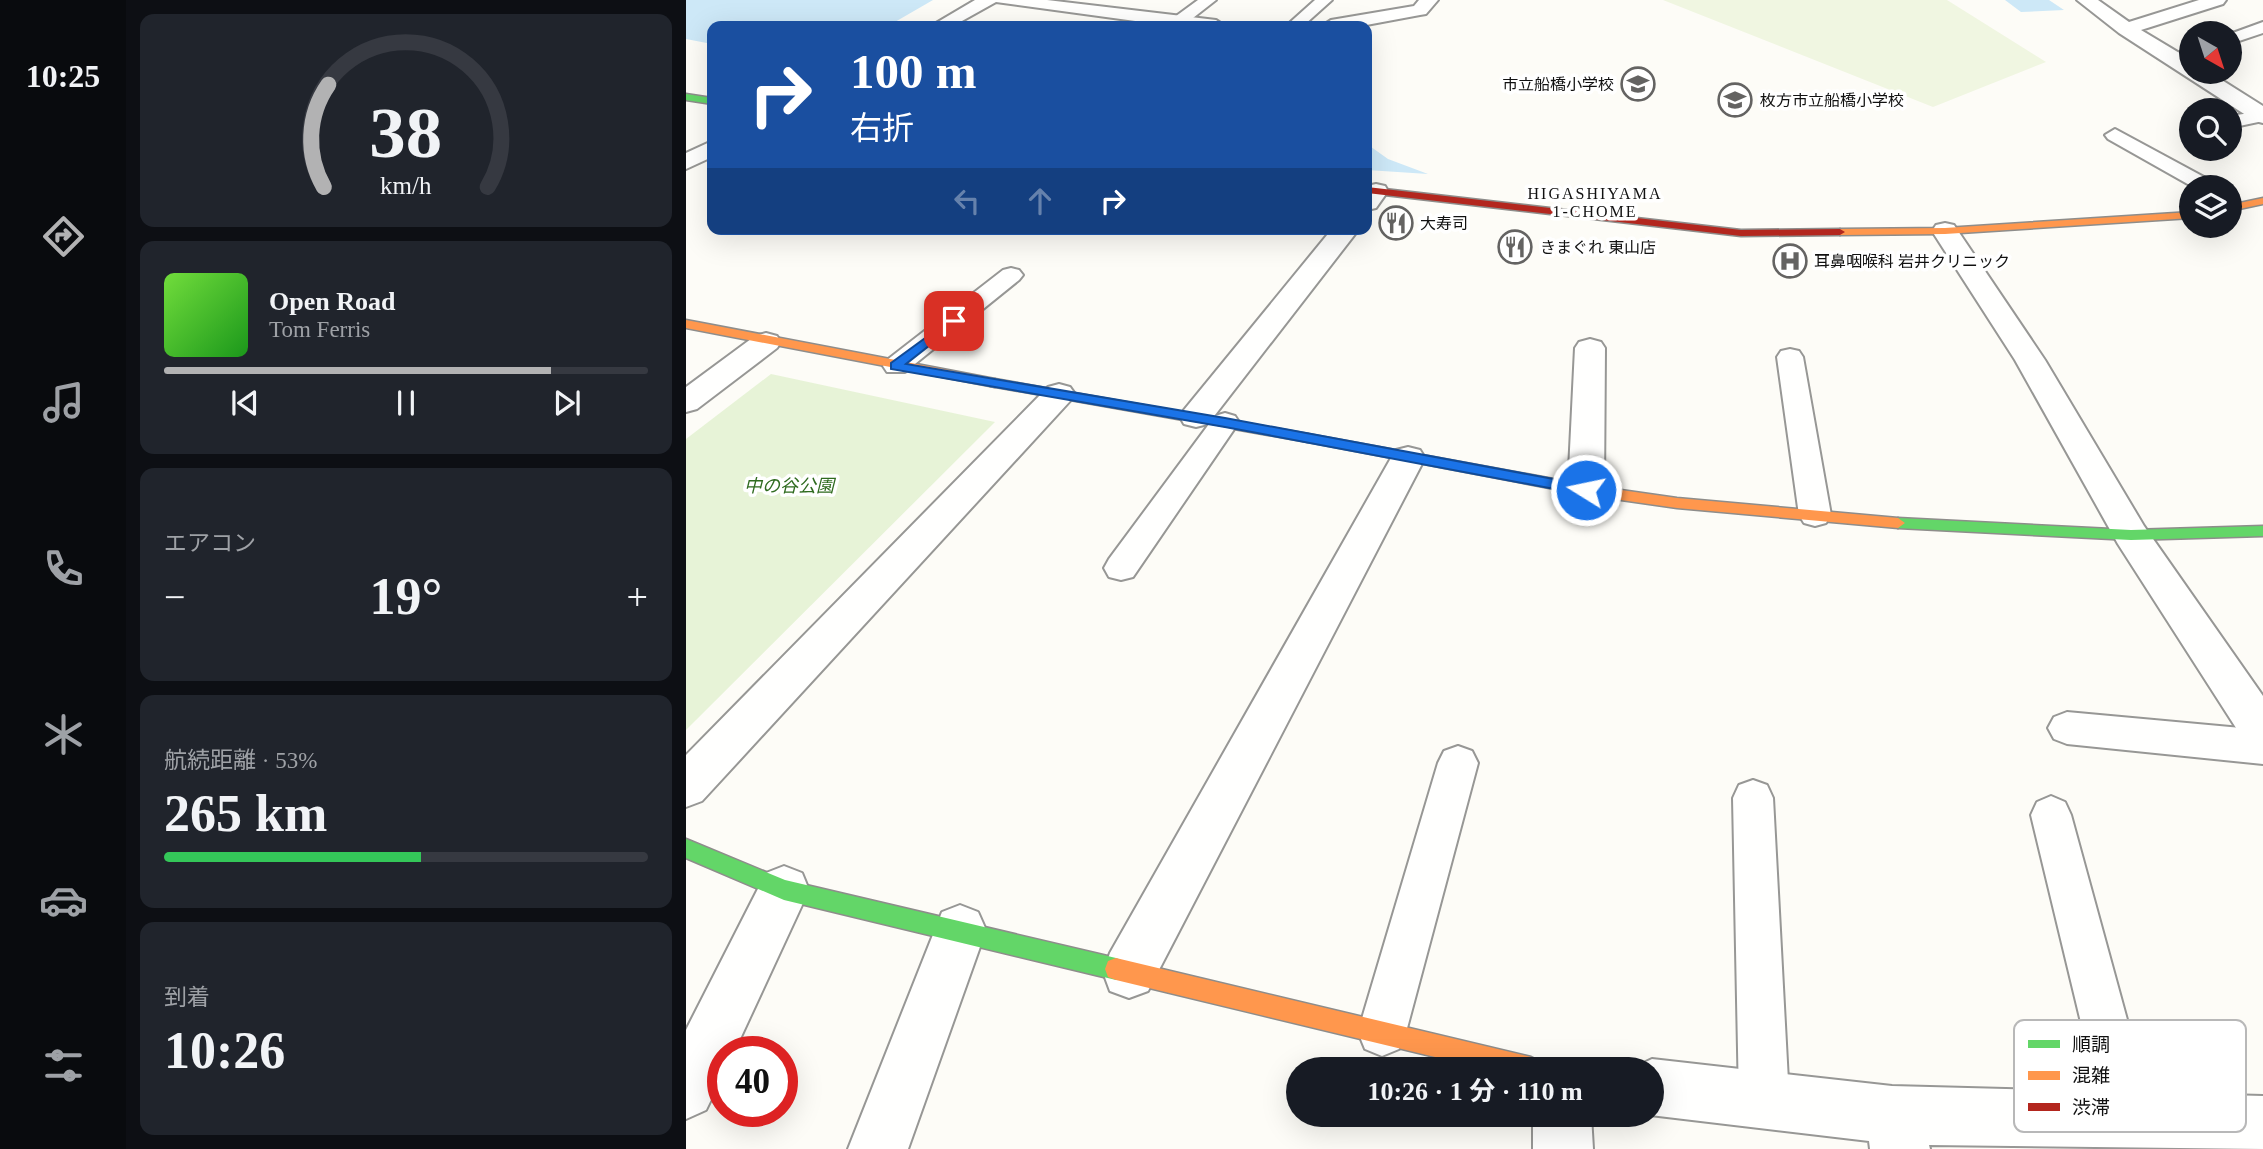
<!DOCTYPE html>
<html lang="ja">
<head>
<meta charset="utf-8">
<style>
  :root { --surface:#171b24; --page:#20242c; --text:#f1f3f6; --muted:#9ea1a6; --line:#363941; --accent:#b2b2b3 }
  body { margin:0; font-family:"Times New Roman","Noto Sans JP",serif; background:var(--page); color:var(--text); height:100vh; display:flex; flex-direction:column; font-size:26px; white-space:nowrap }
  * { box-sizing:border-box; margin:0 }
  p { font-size:23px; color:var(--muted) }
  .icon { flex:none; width:38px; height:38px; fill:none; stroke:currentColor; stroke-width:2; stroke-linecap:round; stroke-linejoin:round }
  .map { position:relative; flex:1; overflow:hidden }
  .side { display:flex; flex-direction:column; gap:14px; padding:14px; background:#0d0f14; width:560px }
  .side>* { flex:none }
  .banner { position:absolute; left:21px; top:21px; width:665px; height:214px; border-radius:14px; box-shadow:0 7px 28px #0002; background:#1a4fa0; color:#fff; overflow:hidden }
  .needle { width:46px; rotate:141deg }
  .fabs { position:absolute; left:1493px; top:21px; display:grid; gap:14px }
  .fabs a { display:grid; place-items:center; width:63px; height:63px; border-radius:50%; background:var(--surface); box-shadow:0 7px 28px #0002; font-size:35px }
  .speed { position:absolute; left:21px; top:1036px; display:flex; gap:14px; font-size:35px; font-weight:700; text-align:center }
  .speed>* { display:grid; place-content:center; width:91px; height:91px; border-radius:50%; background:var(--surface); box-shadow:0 7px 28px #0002; line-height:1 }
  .speed .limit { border:10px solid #d22; background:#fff; color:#111 }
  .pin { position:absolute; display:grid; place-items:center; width:60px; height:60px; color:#fff; margin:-30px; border-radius:14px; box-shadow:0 4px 10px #0006 }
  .me { position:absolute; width:77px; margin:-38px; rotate:280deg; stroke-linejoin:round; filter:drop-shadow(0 0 5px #0008) }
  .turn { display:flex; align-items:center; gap:24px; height:147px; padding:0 28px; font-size:32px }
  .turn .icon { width:91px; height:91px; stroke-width:2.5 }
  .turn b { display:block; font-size:49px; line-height:60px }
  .lanes { display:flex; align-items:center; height:66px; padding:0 28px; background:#0003; justify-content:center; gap:35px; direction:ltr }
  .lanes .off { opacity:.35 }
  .big { font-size:52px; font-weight:700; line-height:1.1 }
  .side .widget { flex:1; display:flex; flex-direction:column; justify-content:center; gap:10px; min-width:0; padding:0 24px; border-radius:14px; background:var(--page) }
  .side .dial { align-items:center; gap:0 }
  .dial svg { height:182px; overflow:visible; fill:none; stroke:var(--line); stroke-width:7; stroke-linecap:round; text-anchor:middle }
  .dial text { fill:var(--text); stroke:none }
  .song { display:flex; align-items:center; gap:21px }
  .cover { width:84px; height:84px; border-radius:10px; background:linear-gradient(135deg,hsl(100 70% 55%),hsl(120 70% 35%)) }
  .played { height:7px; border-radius:4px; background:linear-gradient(90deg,var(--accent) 80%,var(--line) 80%) }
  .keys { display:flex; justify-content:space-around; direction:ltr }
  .heat { display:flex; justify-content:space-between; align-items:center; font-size:38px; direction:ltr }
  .charge { height:10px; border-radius:5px; background:linear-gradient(90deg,#34c759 53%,var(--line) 0) }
  .trip { position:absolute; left:600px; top:1057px; width:378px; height:70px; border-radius:35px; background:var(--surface); box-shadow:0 7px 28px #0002; font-weight:700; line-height:70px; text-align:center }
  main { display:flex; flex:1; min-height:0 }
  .tabs { display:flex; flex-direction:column; width:126px; justify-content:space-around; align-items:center; background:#090b0e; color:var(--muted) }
  .tabs .icon { width:49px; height:49px }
  .tabs .selected { color:var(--accent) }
  .tabs b { font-size:32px; color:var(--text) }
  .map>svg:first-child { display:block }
</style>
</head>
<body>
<main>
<nav class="tabs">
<b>10:25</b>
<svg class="icon selected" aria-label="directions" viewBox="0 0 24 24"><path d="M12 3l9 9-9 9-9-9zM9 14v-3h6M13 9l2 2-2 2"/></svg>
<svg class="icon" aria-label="music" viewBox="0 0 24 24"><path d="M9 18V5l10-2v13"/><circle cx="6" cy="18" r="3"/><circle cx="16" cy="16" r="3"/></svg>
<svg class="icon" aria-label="phone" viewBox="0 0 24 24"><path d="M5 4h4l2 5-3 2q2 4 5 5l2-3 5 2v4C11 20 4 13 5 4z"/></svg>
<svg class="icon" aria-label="climate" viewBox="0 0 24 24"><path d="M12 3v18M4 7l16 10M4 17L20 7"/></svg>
<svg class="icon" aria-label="car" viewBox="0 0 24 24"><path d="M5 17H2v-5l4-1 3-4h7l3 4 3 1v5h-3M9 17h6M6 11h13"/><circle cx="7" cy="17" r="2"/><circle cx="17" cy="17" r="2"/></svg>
<svg class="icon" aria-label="filters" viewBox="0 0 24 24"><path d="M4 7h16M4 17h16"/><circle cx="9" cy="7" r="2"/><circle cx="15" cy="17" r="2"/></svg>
</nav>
<section class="side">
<div class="widget dial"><svg viewBox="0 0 100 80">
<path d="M14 69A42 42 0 1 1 86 69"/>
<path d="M14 69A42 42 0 0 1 16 24" stroke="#b2b2b3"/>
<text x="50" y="56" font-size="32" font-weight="700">38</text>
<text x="50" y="72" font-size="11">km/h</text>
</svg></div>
<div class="widget">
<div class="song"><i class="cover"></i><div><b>Open Road</b><p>Tom Ferris</p></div></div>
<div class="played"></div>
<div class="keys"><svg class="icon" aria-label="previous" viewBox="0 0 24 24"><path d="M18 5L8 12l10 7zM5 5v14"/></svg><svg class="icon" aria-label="pause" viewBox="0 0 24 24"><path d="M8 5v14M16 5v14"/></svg><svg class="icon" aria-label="next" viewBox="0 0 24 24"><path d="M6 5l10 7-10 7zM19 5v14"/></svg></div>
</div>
<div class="widget"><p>エアコン</p>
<div class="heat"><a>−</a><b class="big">19°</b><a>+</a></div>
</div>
<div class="widget"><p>航続距離 · 53%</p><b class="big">265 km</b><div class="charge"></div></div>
<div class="widget"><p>到着</p><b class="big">10:26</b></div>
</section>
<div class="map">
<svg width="1577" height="1149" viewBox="0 0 1577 1149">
  <rect width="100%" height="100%" fill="#fdfcf7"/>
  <!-- green -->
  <path fill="#e7f3d7" d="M 85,374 L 309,422 L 0,730 L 0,439 Z"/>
  <!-- pitch -->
  <path fill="#f0f6e1" d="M 977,0 L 1261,0 L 1360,62 L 1247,107 Z"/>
  <!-- water -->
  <path fill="#cde8f7" d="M 0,0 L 247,0 L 202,26 L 26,26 L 26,44 L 0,39 Z
    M 1319,0 L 1363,0 L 1378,10 L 1335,12 Z
    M 681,144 L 702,159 L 742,174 L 681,170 Z"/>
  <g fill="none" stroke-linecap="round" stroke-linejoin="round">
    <defs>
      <path id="lane" d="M 512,0 L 530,0 L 498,25 L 486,25 L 486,19 Z
        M 629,0 L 646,0 L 617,26 L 600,26 Z
        M 1577,22 L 1577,33 L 1544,44 L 1544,34 Z
        M 1505,47 L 1505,58 L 1489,63 L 1480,58 Z
        M 1577,111 L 1577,121 L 1544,128 L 1544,116 Z
        M 1429,129 L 1529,183 L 1533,187 L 1507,187 L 1422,139 L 1419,135 Z
        M 325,268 L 333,270 L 337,275 L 333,280 L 219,372 L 201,372 L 197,366 L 201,360 L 317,270 Z
        M 1104,349 L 1113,351 L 1117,357 L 1145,515 L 1140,523 L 1129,526 L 1118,523 L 1113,515 L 1091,357 L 1095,351 Z
        M 539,413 L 549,416 L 553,422 L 447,577 L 435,580 L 423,577 L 418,568 L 423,559 L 529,416 Z
        M 1381,712 L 1577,730 L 1577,764 L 1381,744 L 1368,739 L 1362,728 L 1368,717 Z
        M 772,746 L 786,751 L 792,763 L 720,1032 L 713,1049 L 696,1056 L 679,1049 L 672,1032 L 752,763 L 758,751 Z
        M 1067,780 L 1081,785 L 1087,798 L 1103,1100 L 1096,1118 L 1078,1125 L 1060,1118 L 1053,1100 L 1047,798 L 1053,785 Z
        M 1365,796 L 1379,802 L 1385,815 L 1469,1122 L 1462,1140 L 1444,1147 L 1426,1140 L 1419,1122 L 1345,815 L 1351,802 Z"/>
      <path id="street" d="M 289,0 L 361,0 L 530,20 L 539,26 L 486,26 L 310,2 L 267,26 L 245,26 Z
        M 733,0 L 752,0 L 740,14 L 734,15 L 675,26 L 636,26 L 645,20 L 728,6 Z
        M 1391,0 L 1412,0 L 1443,22 L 1513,0 L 1540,0 L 1537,4 L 1455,30 L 1505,60 L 1505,72 L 1523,72 L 1577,106 L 1577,123 L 1569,121 L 1433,33 Z
        M 26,141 L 26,157 L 0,169 L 0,153 Z
        M 690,184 L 699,186 L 702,191 L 690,208 L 681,210 L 681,186 Z
        M 1259,223 L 1268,225 L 1359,360 L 1458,526 L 1577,696 L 1577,751 L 1561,745 L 1432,544 L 1329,360 L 1246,231 L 1250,225 Z
        M 646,229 L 673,229 L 522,424 L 510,427 L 498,424 L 494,417 L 498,410 Z
        M 80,333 L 91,336 L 95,342 L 91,348 L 11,409 L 0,412 L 0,387 L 69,336 Z
        M 904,339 L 915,342 L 919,348 L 918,490 L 913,499 L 900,502 L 887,499 L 882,490 L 889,348 L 893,342 Z
        M 373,384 L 384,387 L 389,394 L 384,401 L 16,801 L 0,807 L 0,755 L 362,387 Z
        M 722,447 L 734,450 L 739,458 L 462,991 L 443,998 L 424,991 L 417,972 L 424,953 L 705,458 L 710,450 Z
        M 98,866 L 116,873 L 123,890 L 48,1052 L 37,1052 L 37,1075 L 20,1110 L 0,1119 L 0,1030 L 80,873 Z
        M 274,905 L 292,912 L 300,930 L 222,1149 L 162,1149 L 256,912 Z
        M 966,1059 L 1206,1086 L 1577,1096 L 1577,1149 L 1243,1145 L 1244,1149 L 1184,1149 L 1183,1141 L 964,1115 L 966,1069 L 945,1069 Z
        M 847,1115 L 905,1115 L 907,1149 L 847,1149 Z"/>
      <path id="fast" d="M 0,94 L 26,98 L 26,104 L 0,100 Z
        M 1212,518 L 1445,530 L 1577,526 L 1577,536 L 1445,540 L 1212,528 L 1205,523 Z
        M 0,839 L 99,880 L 430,958 L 438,961 L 441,969 L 438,977 L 430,980 L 98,900 L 0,858 Z"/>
      <path id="slow" d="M 1577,198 L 1577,204 L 1544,211 L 1544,205 Z
        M 1505,212 L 1505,218 L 1259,234 L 1154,235 L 1149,232 L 1154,229 L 1259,228 Z
        M 0,320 L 309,379 L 315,383 L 309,387 L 0,328 Z
        M 622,434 L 900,485 L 991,498 L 1212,518 L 1219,523 L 1212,528 L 991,508 L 900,495 L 617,441 L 615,438 Z
        M 430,958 L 845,1057 L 853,1061 L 857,1069 L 799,1069 L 430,980 L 422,977 L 419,969 L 422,961 Z"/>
      <path id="jam" d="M 681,187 L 1055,230 L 1154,229 L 1159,232 L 1154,235 L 1055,236 L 681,193 Z
        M 309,379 L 622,434 L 629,438 L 622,442 L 304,386 L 304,380 Z"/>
    </defs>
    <!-- lane casing -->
    <use href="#lane" stroke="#979795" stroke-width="4"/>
    <!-- street casing -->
    <use href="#street" stroke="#979795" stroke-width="4"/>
    <!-- fast casing -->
    <use href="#fast" stroke="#8e8d8b" stroke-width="3"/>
    <!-- slow casing -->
    <use href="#slow" stroke="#8e8d8b" stroke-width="3"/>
    <!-- jam casing -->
    <use href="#jam" stroke="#8e8d8b" stroke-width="3"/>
    <!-- lane -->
    <use href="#lane" fill="#fffffe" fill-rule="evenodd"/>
    <!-- street -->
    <use href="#street" fill="#fffffe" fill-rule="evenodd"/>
    <!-- fast -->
    <use href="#fast" fill="#63d668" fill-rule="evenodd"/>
    <!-- slow -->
    <use href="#slow" fill="#ff974d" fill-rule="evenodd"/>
    <!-- jam -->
    <use href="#jam" fill="#b3261e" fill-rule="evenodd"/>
  </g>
  <!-- route -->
  <path fill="#1a73e8" stroke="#114b97" stroke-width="2" d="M 268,317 L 274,321 L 272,323 L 220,364 L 539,418 L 900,485 L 907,490 L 900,495 L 539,427 L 205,369 L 205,363 Z"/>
  <!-- icons -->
  <defs>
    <symbol id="school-ring" viewBox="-11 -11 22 22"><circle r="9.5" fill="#fff" stroke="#646362" stroke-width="1.5"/><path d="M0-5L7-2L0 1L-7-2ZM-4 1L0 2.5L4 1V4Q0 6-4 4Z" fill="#646362"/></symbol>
    <symbol id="restaurant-ring" viewBox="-11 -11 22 22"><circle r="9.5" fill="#fff" stroke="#646362" stroke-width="1.5"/><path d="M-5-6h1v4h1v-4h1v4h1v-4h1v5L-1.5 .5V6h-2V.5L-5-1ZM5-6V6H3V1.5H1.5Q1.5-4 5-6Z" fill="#646362"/></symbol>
    <symbol id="hospital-ring" viewBox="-11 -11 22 22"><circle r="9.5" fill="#fff" stroke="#646362" stroke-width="1.5"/><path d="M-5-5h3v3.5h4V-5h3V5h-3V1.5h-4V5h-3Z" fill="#646362"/></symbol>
  </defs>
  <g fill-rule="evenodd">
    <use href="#school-ring" x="933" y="65" width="38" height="38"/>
    <use href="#school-ring" x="1030" y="81" width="38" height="38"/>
    <use href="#restaurant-ring" x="691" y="204" width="38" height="38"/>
    <use href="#restaurant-ring" x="810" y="228" width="38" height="38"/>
    <use href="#hospital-ring" x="1085" y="242" width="38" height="38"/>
  </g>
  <g text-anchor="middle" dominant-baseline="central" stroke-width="7" stroke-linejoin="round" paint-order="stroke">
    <!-- far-poi labels -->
    <g font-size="16" fill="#111" stroke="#fff" text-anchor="start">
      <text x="928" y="84" text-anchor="end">市立船橋小学校</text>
      <text x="1074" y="100">枚方市立船橋小学校</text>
      <text x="734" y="223">大寿司</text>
      <text x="854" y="247">きまぐれ 東山店</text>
      <text x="1128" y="261">耳鼻咽喉科 岩井クリニック</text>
    </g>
    <!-- far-neighbourhood labels -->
    <g font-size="16" letter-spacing="2" fill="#111" stroke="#fff">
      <text x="909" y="193">HIGASHIYAMA<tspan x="909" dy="18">1-CHOME</tspan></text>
    </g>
    <!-- park labels -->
    <g font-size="18" font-style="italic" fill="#2f6b1f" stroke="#fff">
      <text x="103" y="486">中の谷公園</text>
    </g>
  </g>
  <!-- legend -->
  <rect x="1328" y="1020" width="232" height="112" rx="10" fill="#fff" stroke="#b8b8b8" stroke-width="2"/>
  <rect x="1342" y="1040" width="32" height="8" fill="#63d668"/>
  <rect x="1342" y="1071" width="32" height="9" fill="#ff974d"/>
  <rect x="1342" y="1103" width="32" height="8" fill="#b3261e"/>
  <g font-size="19" fill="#111">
    <text x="1386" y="1051">順調</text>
    <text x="1386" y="1082">混雑</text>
    <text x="1386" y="1114">渋滞</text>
  </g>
</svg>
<div class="fabs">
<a><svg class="needle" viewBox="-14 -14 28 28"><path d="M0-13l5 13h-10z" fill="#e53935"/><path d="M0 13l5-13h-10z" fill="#9ea1a6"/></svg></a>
<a><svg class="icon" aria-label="search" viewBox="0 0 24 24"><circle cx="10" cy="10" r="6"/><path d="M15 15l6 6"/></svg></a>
<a><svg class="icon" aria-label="layers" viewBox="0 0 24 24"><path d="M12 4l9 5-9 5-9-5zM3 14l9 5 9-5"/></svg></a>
</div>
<div class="speed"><div class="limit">40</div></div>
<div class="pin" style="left:268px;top:321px;background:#d93025"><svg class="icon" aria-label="arrive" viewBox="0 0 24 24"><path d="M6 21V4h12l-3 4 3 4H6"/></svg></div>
<svg class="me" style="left:900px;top:490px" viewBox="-20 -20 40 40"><circle r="17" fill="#1a73e8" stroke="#fff" stroke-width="3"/><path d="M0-11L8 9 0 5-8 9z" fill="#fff"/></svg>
<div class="trip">10:26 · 1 分 · 110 m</div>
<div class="banner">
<div class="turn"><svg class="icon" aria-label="right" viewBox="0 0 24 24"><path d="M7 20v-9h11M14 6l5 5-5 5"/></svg><div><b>100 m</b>右折</div></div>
<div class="lanes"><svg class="icon off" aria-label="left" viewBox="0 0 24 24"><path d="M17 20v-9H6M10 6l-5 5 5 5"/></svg><svg class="icon off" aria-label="ahead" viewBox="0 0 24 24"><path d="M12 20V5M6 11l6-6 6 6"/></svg><svg class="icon" aria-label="right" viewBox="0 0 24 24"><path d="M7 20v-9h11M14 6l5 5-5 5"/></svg></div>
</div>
</div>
</main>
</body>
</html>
